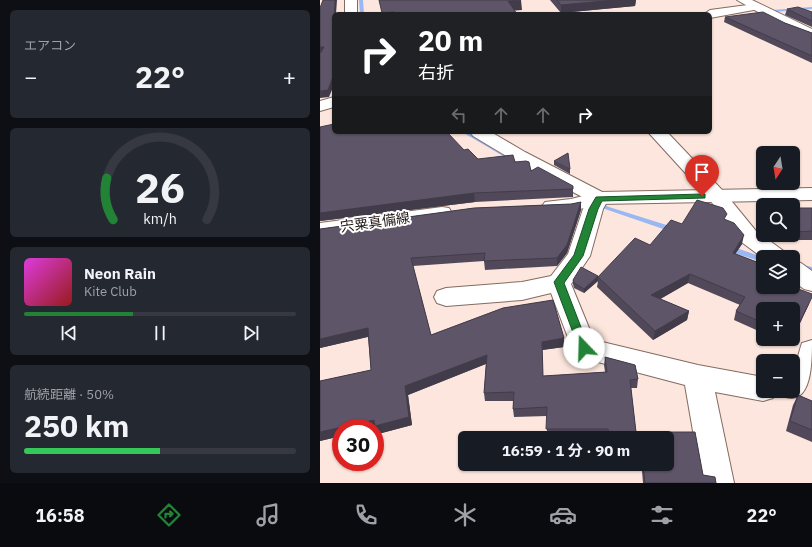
<!DOCTYPE html>
<html lang="ja">
<head>
<meta charset="utf-8">
<style>
  :root { --surface:#171b24; --page:#242831; --text:#f1f3f6; --muted:#9ea1a6; --line:#363941; --accent:#228336 }
  body { margin:0; font-family:"IBM Plex Sans","Noto Sans JP",sans-serif; background:var(--page); color:var(--text); height:100vh; display:flex; flex-direction:column; font-size:15px; white-space:nowrap }
  * { box-sizing:border-box; margin:0 }
  p { font-size:13px; color:var(--muted) }
  .icon { flex:none; width:22px; height:22px; fill:none; stroke:currentColor; stroke-width:2; stroke-linecap:round; stroke-linejoin:round }
  .map { position:relative; flex:1; overflow:hidden }
  .drawer { display:flex; flex-direction:column; gap:10px; padding:10px; background:#0d0f14; width:320px }
  .drawer>* { flex:none }
  .top-card { position:absolute; left:12px; top:12px; width:380px; height:122px; border-radius:6px; box-shadow:0 1px 3px #0004; background:#202124; color:#fff; overflow:hidden }
  .needle { width:26px; rotate:192deg }
  .tools { position:absolute; left:436px; top:146px; display:grid; gap:8px }
  .tools a { display:grid; place-items:center; width:44px; height:44px; border-radius:6px; background:var(--surface); box-shadow:0 1px 3px #0004; font-size:20px }
  .speed { position:absolute; left:12px; top:419px; display:flex; gap:8px; font-size:20px; font-weight:700; text-align:center }
  .speed>* { display:grid; place-content:center; width:52px; height:52px; border-radius:50%; background:var(--surface); box-shadow:0 1px 3px #0004; line-height:1 }
  .speed .limit { border:6px solid #d22; background:#fff; color:#111 }
  .pin { position:absolute; display:grid; place-items:center; width:34px; height:34px; color:#fff; margin:-41px -17px; border-radius:50% 50% 50% 0; rotate:-45deg; box-shadow:0 0 4px #0007 }
  .pin .icon { rotate:45deg }
  .me { position:absolute; width:44px; margin:-22px; rotate:339deg; stroke-linejoin:round; filter:drop-shadow(0 0 3px #0008) }
  .turn { display:flex; align-items:center; gap:14px; height:84px; padding:0 20px; font-size:18px }
  .turn .icon { width:52px; height:52px; stroke-width:2.5 }
  .turn b { display:block; font-size:28px; line-height:34px }
  .lanes { display:flex; align-items:center; height:38px; padding:0 20px; background:#0003; justify-content:center; gap:20px; direction:ltr }
  .lanes .off { opacity:.35 }
  .big { font-size:30px; font-weight:700; line-height:1.1 }
  .drawer .card { flex:1; display:flex; flex-direction:column; justify-content:center; gap:6px; min-width:0; padding:0 14px; border-radius:6px; background:var(--page) }
  .drawer .dial { align-items:center; gap:0 }
  .dial svg { height:104px; overflow:visible; fill:none; stroke:var(--line); stroke-width:7; stroke-linecap:round; text-anchor:middle }
  .dial text { fill:var(--text); stroke:none }
  .song { display:flex; align-items:center; gap:12px }
  .cover { width:48px; height:48px; border-radius:6px; background:linear-gradient(135deg,hsl(300 70% 55%),hsl(0 70% 35%)) }
  .played { height:4px; border-radius:2px; background:linear-gradient(90deg,var(--accent) 40%,var(--line) 40%) }
  .keys { display:flex; justify-content:space-around; direction:ltr }
  .heat { display:flex; justify-content:space-between; align-items:center; font-size:22px; direction:ltr }
  .charge { height:6px; border-radius:3px; background:linear-gradient(90deg,#34c759 50%,var(--line) 0) }
  .trip { position:absolute; left:138px; top:431px; width:216px; height:40px; border-radius:6px; background:var(--surface); box-shadow:0 1px 3px #0004; font-weight:700; line-height:40px; text-align:center }
  .tab-bar { display:flex; height:64px; justify-content:space-around; align-items:center; background:#090b0e; color:var(--muted) }
  .tab-bar .icon { width:28px; height:28px }
  .tab-bar .current { color:var(--accent) }
  .tab-bar b { font-size:18px; color:var(--text) }
  main { display:flex; flex:1; min-height:0 }
  .map>svg:first-child { display:block }
</style>
</head>
<body>
<main>
<section class="drawer">
<div class="card"><p>エアコン</p>
<div class="heat"><a>−</a><b class="big">22°</b><a>+</a></div>
</div>
<div class="card dial"><svg viewBox="0 0 100 80">
<path d="M14 69A42 42 0 1 1 86 69"/>
<path d="M14 69A42 42 0 0 1 9 37" stroke="#228336"/>
<text x="50" y="56" font-size="32" font-weight="700">26</text>
<text x="50" y="72" font-size="11">km/h</text>
</svg></div>
<div class="card">
<div class="song"><i class="cover"></i><div><b>Neon Rain</b><p>Kite Club</p></div></div>
<div class="played"></div>
<div class="keys"><svg class="icon" aria-label="previous" viewBox="0 0 24 24"><path d="M18 5L8 12l10 7zM5 5v14"/></svg><svg class="icon" aria-label="pause" viewBox="0 0 24 24"><path d="M8 5v14M16 5v14"/></svg><svg class="icon" aria-label="next" viewBox="0 0 24 24"><path d="M6 5l10 7-10 7zM19 5v14"/></svg></div>
</div>
<div class="card"><p>航続距離 · 50%</p><b class="big">250 km</b><div class="charge"></div></div>
</section>
<div class="map">
<svg width="492" height="483" viewBox="0 0 492 483">
  <rect width="100%" height="100%" fill="#fce6dd"/>
  <g fill="none" stroke-linecap="round" stroke-linejoin="round">
    <!-- stream -->
    <path fill="#98b7f3" fill-rule="evenodd" d="M 39,0 L 43,0 L 44,14 L 40,14 Z
      M 492,7 L 492,9 L 453,12 L 451,11 L 453,10 Z
      M 142,132 L 149,132 L 195,159 L 192,161 L 190,160 Z
      M 276,200 L 289,207 L 356,228 L 357,230 L 354,232 L 352,232 L 285,209 L 274,203 L 273,202 L 274,201 Z
      M 407,247 L 413,247 L 443,257 L 443,262 L 407,251 L 406,249 Z
      M 473,263 L 492,267 L 492,273 L 473,269 Z"/>
    <defs>
      <path id="minor" d="M 417,0 L 432,0 L 492,29 L 492,38 L 464,27 Z
        M 14,97 L 14,107 L 0,111 L 0,101 Z
        M 150,132 L 171,132 L 205,152 L 286,194 L 289,198 L 283,209 L 270,256 L 251,284 L 274,340 L 378,365 L 443,377 L 443,391 L 456,391 L 453,398 L 443,401 L 395,392 L 414,483 L 382,483 L 365,385 L 255,356 L 231,293 L 202,300 L 126,306 L 117,303 L 114,297 L 117,291 L 126,288 L 202,282 L 231,276 L 248,254 L 263,209 L 268,200 L 193,160 L 153,136 Z
        M 328,132 L 347,132 L 404,192 L 436,231 L 465,252 L 468,257 L 443,258 L 420,241 L 390,200 Z
        M 473,261 L 481,263 L 492,271 L 492,291 L 484,289 L 473,281 Z
        M 492,340 C 492,362 492,408 463,396 L 461,391 L 473,391 L 473,367 C 478,361 479,351 482,343 Z"/>
      <path id="tertiary" d="M 25,0 L 37,0 L 37,14 L 25,14 Z
        M 435,4 L 441,7 L 439,9 L 390,18 L 390,14 L 384,14 L 390,10 Z"/>
      <path id="secondary" d="M 492,188 L 492,200 L 279,204 C 261,209 243,215 225,210 L 222,206 L 225,202 L 251,199 L 279,192 Z
        M 122,207 L 129,208 L 132,213 L 129,218 L 0,237 L 0,223 Z"/>
    </defs>
    <!-- minor casing -->
    <use href="#minor" stroke="#836b61" stroke-width="2"/>
    <!-- tertiary casing -->
    <use href="#tertiary" stroke="#836b61" stroke-width="2"/>
    <!-- secondary casing -->
    <use href="#secondary" stroke="#836b61" stroke-width="2"/>
    <!-- minor -->
    <use href="#minor" fill="#fff" fill-rule="evenodd"/>
    <!-- tertiary -->
    <use href="#tertiary" fill="#fff" fill-rule="evenodd"/>
    <!-- secondary -->
    <use href="#secondary" fill="#fff" fill-rule="evenodd"/>
  </g>
  <!-- wall -->
  <path fill="#51495a" d="M 230,0 L 316,0 L 315,6 L 241,13 Z
    M 467,9 L 492,12 L 492,27 L 465,15 Z
    M 405,17 L 465,23 L 492,33 L 492,63 L 404,22 Z
    M 0,127 L 144,150 L 158,159 L 195,162 L 211,171 L 253,189 L 253,197 L 155,202 L 0,221 Z
    M 234,161 L 250,169 L 250,174 L 234,165 Z
    M 261,202 L 261,210 L 247,253 L 237,266 L 165,270 L 164,261 L 93,266 L 111,335 L 183,308 L 233,300 L 244,338 L 244,347 L 222,350 L 223,376 L 285,372 L 284,365 L 285,357 L 315,365 L 318,379 L 317,388 L 311,388 L 316,432 L 375,432 L 383,475 L 395,477 L 396,483 L 323,483 L 322,471 L 290,471 L 289,464 L 347,464 L 347,438 L 227,438 L 227,416 L 194,417 L 193,409 L 193,401 L 165,401 L 164,393 L 166,364 L 88,395 L 92,425 L 58,434 L 55,428 L 21,428 L 21,436 L 0,441 L 0,381 L 51,370 L 48,337 L 0,348 L 0,229 L 154,208 L 251,204 Z
    M 473,208 L 492,208 L 492,240 L 457,240 L 455,235 L 473,235 Z
    M 406,220 L 422,244 L 415,254 L 442,264 L 439,273 L 489,304 L 473,338 L 473,309 L 443,309 L 443,333 L 414,320 L 416,311 L 420,305 L 368,283 L 340,299 L 369,311 L 367,320 L 333,340 L 277,287 L 278,281 L 264,293 L 254,288 L 253,284 L 253,280 L 278,276 L 278,277 L 330,245 L 362,224 Z
    M 456,339 L 473,339 L 470,345 Z
    M 478,395 L 492,401 L 492,442 L 466,431 L 473,405 Z"/>
  <!-- shaded-wall -->
  <path fill="#423c4a" d="M 15,0 L 17,0 L 16,14 L 14,14 Z
    M 201,0 L 202,10 L 189,11 L 188,1 Z
    M 294,0 L 316,0 L 315,6 L 241,13 L 241,5 Z
    M 74,12 L 75,14 L 62,14 L 62,13 Z
    M 0,47 L 4,47 L 5,53 L 0,53 Z
    M 14,74 L 14,85 L 9,97 L 0,98 L 0,91 Z
    M 154,193 L 155,202 L 0,221 L 0,213 Z
    M 261,202 L 261,210 L 247,253 L 237,266 L 237,258 Z
    M 424,235 L 422,244 L 410,262 L 413,253 Z
    M 442,264 L 439,273 L 437,272 Z
    M 370,274 L 368,283 L 330,305 L 331,295 Z
    M 278,276 L 278,281 L 264,293 L 264,289 Z
    M 492,297 L 489,304 L 473,338 L 473,337 Z
    M 369,311 L 367,320 L 333,340 L 335,331 Z
    M 48,328 L 51,336 L 0,348 L 0,339 Z
    M 244,338 L 244,347 L 222,350 L 222,342 Z
    M 167,355 L 168,363 L 88,395 L 92,425 L 58,434 L 55,428 L 21,428 L 21,436 L 0,441 L 0,432 L 85,386 Z"/>
  <!-- building -->
  <path fill="#5e5569" stroke="#423c4a" d="M 3,0 L 15,0 L 14,18 L 14,74 L 8,90 L 0,91 L 0,54 L 4,47 L 0,47 L 0,8 Z
    M 59,0 L 200,0 L 188,1 L 197,14 L 75,14 L 74,12 L 62,13 Z
    M 237,0 L 294,0 L 241,5 Z
    M 478,7 L 492,12 L 492,21 L 467,9 Z
    M 443,12 L 465,23 L 492,33 L 492,56 L 405,17 Z
    M 14,124 L 14,132 L 127,132 L 144,150 L 148,149 L 158,159 L 193,155 L 195,162 L 206,161 L 209,162 L 211,171 L 218,167 L 253,186 L 253,189 L 154,193 L 0,213 L 0,127 Z
    M 248,153 L 250,169 L 234,161 Z
    M 377,200 L 403,208 L 407,214 L 404,219 L 414,223 L 424,235 L 413,253 L 442,264 L 437,272 L 443,275 L 443,287 L 473,287 L 492,294 L 492,297 L 473,336 L 473,309 L 443,309 L 443,323 L 416,311 L 425,297 L 370,274 L 331,295 L 369,311 L 335,331 L 278,277 L 315,238 L 330,245 L 351,220 L 362,224 Z
    M 261,202 L 247,245 L 237,258 L 164,261 L 165,253 L 91,258 L 111,335 L 183,308 L 233,300 L 244,338 L 222,342 L 223,376 L 287,372 L 285,357 L 315,365 L 318,379 L 310,380 L 316,432 L 375,432 L 383,475 L 395,477 L 396,483 L 325,483 L 323,464 L 347,464 L 347,438 L 289,438 L 288,429 L 226,429 L 227,407 L 193,409 L 194,392 L 164,393 L 167,355 L 85,386 L 89,417 L 55,426 L 54,420 L 0,432 L 0,381 L 51,370 L 48,328 L 0,339 L 0,229 L 154,208 L 251,204 Z
    M 473,208 L 492,208 L 492,231 L 473,232 Z
    M 261,267 L 278,276 L 264,289 L 254,283 L 253,280 Z
    M 478,395 L 492,401 L 492,430 L 470,421 Z"/>
  <!-- route -->
  <path fill="#228336" stroke="#165523" d="M 382,194 L 385,194 L 385,198 L 282,201 L 278,209 L 263,256 L 244,283 L 269,348 L 268,351 L 260,351 L 234,282 L 254,255 L 269,209 L 276,197 Z"/>
  <g text-anchor="middle" dominant-baseline="central" stroke-width="4" stroke-linejoin="round" paint-order="stroke">
    <!-- street labels -->
    <g font-size="14" fill="#221815" stroke="#fff">
      <text transform="translate(55 222) rotate(-8)">宍粟真備線</text>
    </g>
  </g>
</svg>
<div class="tools">
<a><svg class="needle" viewBox="-14 -14 28 28"><path d="M0-13l5 13h-10z" fill="#e53935"/><path d="M0 13l5-13h-10z" fill="#9ea1a6"/></svg></a>
<a><svg class="icon" aria-label="search" viewBox="0 0 24 24"><circle cx="10" cy="10" r="6"/><path d="M15 15l6 6"/></svg></a>
<a><svg class="icon" aria-label="layers" viewBox="0 0 24 24"><path d="M12 4l9 5-9 5-9-5zM3 14l9 5 9-5"/></svg></a>
<a>+</a>
<a>−</a>
</div>
<div class="speed"><div class="limit">30</div></div>
<div class="pin" style="left:382px;top:196px;background:#d93025"><svg class="icon" aria-label="arrive" viewBox="0 0 24 24"><path d="M6 21V4h12l-3 4 3 4H6"/></svg></div>
<svg class="me" style="left:264px;top:348px" viewBox="-20 -20 40 40"><circle r="19" fill="#fff"/><path d="M0-13L10 11 0 6-10 11z" fill="#228336"/></svg>
<div class="trip">16:59 · 1 分 · 90 m</div>
<div class="top-card">
<div class="turn"><svg class="icon" aria-label="right" viewBox="0 0 24 24"><path d="M7 20v-9h11M14 6l5 5-5 5"/></svg><div><b>20 m</b>右折</div></div>
<div class="lanes"><svg class="icon off" aria-label="left" viewBox="0 0 24 24"><path d="M17 20v-9H6M10 6l-5 5 5 5"/></svg><svg class="icon off" aria-label="ahead" viewBox="0 0 24 24"><path d="M12 20V5M6 11l6-6 6 6"/></svg><svg class="icon off" aria-label="ahead" viewBox="0 0 24 24"><path d="M12 20V5M6 11l6-6 6 6"/></svg><svg class="icon" aria-label="right" viewBox="0 0 24 24"><path d="M7 20v-9h11M14 6l5 5-5 5"/></svg></div>
</div>
</div>
</main>
<nav class="tab-bar">
<b>16:58</b>
<svg class="icon current" aria-label="directions" viewBox="0 0 24 24"><path d="M12 3l9 9-9 9-9-9zM9 14v-3h6M13 9l2 2-2 2"/></svg>
<svg class="icon" aria-label="music" viewBox="0 0 24 24"><path d="M9 18V5l10-2v13"/><circle cx="6" cy="18" r="3"/><circle cx="16" cy="16" r="3"/></svg>
<svg class="icon" aria-label="phone" viewBox="0 0 24 24"><path d="M5 4h4l2 5-3 2q2 4 5 5l2-3 5 2v4C11 20 4 13 5 4z"/></svg>
<svg class="icon" aria-label="climate" viewBox="0 0 24 24"><path d="M12 3v18M4 7l16 10M4 17L20 7"/></svg>
<svg class="icon" aria-label="car" viewBox="0 0 24 24"><path d="M5 17H2v-5l4-1 3-4h7l3 4 3 1v5h-3M9 17h6M6 11h13"/><circle cx="7" cy="17" r="2"/><circle cx="17" cy="17" r="2"/></svg>
<svg class="icon" aria-label="filters" viewBox="0 0 24 24"><path d="M4 7h16M4 17h16"/><circle cx="9" cy="7" r="2"/><circle cx="15" cy="17" r="2"/></svg>
<b>22°</b>
</nav>
</body>
</html>
